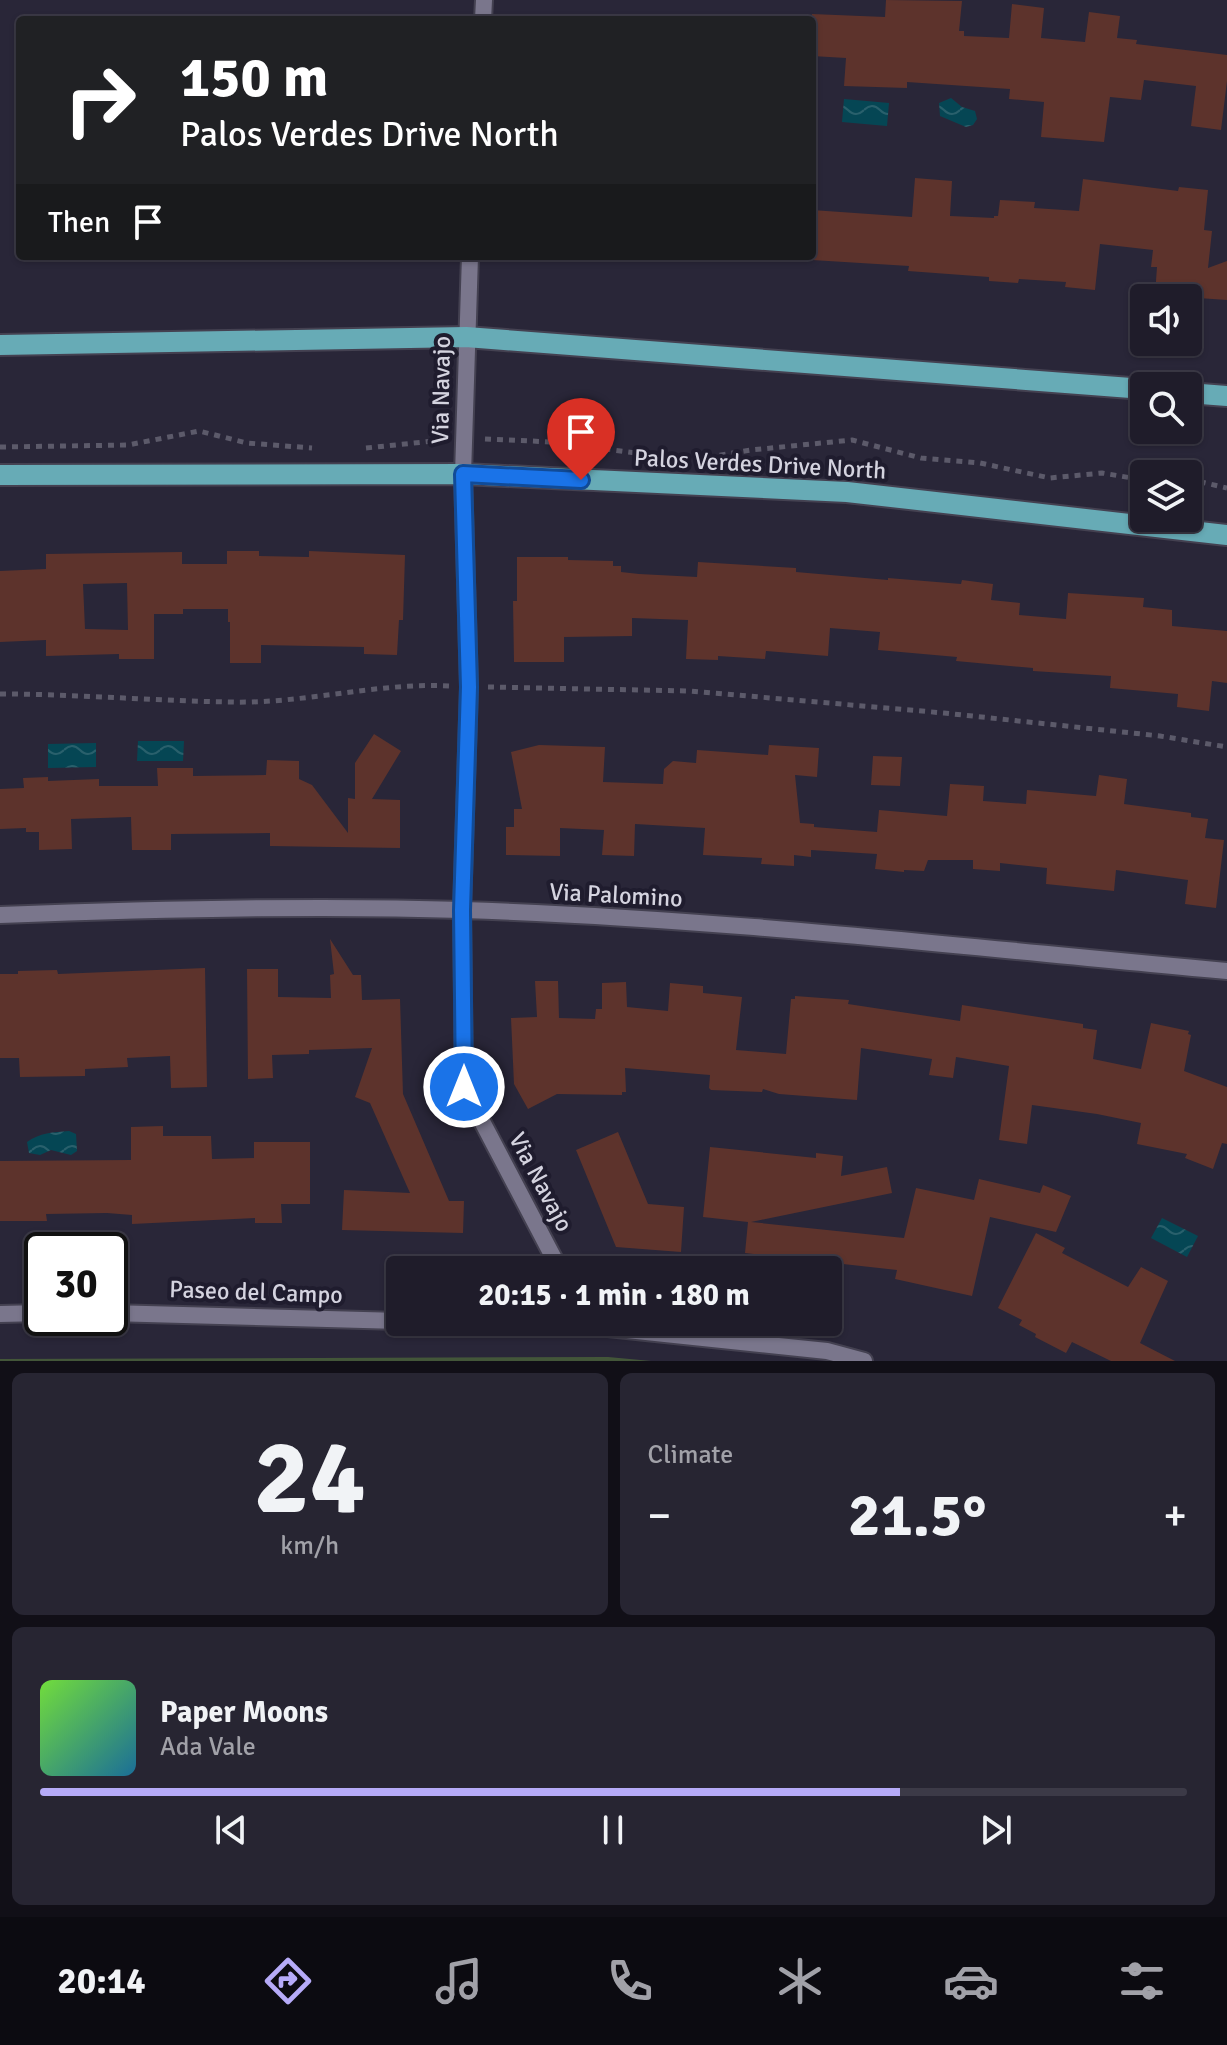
<!DOCTYPE html>
<html lang="en">
<head>
<meta charset="utf-8">
<style>
  :root { --surface:#1f1c2a; --page:#272532; --text:#f1f3f6; --muted:#a1a1a8; --line:#3c3a47; --accent:#b6abf8 }
  body { margin:0; font-family:Signika,sans-serif; background:var(--page); color:var(--text); height:100vh; display:flex; flex-direction:column; font-size:30px; white-space:nowrap }
  * { box-sizing:border-box; margin:0 }
  p { font-size:26px; color:var(--muted) }
  .icon { flex:none; width:44px; height:44px; fill:none; stroke:currentColor; stroke-width:2; stroke-linecap:round; stroke-linejoin:round }
  .map { position:relative; height:1361px; overflow:hidden }
  .details { display:flex; flex-direction:column; gap:12px; padding:12px; background:#110f17; flex:1 }
  .details>* { flex:none }
  .top-card { position:absolute; left:16px; top:16px; width:800px; height:244px; border-radius:8px; box-shadow:0 2px 6px #0004,0 0 0 2px var(--line); background:#202124; color:#fff; overflow:hidden }
  .buttons { position:absolute; left:1130px; top:284px; display:grid; gap:16px }
  .buttons a { display:grid; place-items:center; width:72px; height:72px; border-radius:8px; background:var(--surface); box-shadow:0 2px 6px #0004,0 0 0 2px var(--line); font-size:40px }
  .speed { position:absolute; left:24px; top:1232px; display:flex; gap:16px; font-size:40px; font-weight:700; text-align:center }
  .speed>* { display:grid; place-content:center; width:104px; height:104px; border-radius:50%; background:var(--surface); box-shadow:0 2px 6px #0004,0 0 0 2px var(--line); line-height:1 }
  .speed .limit { border:4px solid #111; border-radius:12px; background:#fff; color:#111 }
  .pin { position:absolute; display:grid; place-items:center; width:68px; height:68px; color:#fff; margin:-82px -34px; border-radius:50% 50% 50% 0; rotate:-45deg; box-shadow:0 0 8px #0007 }
  .pin .icon { rotate:45deg }
  .me { position:absolute; width:88px; margin:-44px; rotate:0deg; stroke-linejoin:round; filter:drop-shadow(0 0 6px #0008) }
  .turn { display:flex; align-items:center; gap:28px; height:168px; padding:0 32px; font-size:36px }
  .turn .icon { width:104px; height:104px; stroke-width:2.5 }
  .turn b { display:block; font-size:56px; line-height:68px }
  .then { display:flex; align-items:center; height:76px; padding:0 32px; background:#0003; gap:16px; font-size:30px }
  .big { font-size:60px; font-weight:800; line-height:1.1 }
  .details .card { flex:1; display:flex; flex-direction:column; justify-content:center; gap:12px; min-width:0; padding:0 28px; border-radius:12px; background:var(--page) }
  .details .dial { align-items:center; gap:0 }
  .dial b { font-size:104px; line-height:1 }
  .song { display:flex; align-items:center; gap:24px }
  .cover { width:96px; height:96px; border-radius:12px; background:linear-gradient(135deg,hsl(100 70% 55%),hsl(200 70% 35%)) }
  .played { height:8px; border-radius:4px; background:linear-gradient(90deg,var(--accent) 75%,var(--line) 75%) }
  .keys { display:flex; justify-content:space-around; direction:ltr }
  .heat { display:flex; justify-content:space-between; align-items:center; font-size:44px; direction:ltr }
  .details .tiles { flex:1; display:grid; gap:12px; grid-template-columns:1fr 1fr }
  .card:last-child { grid-column:span 2 }
  .trip { position:absolute; left:386px; top:1256px; width:456px; height:80px; border-radius:8px; background:var(--surface); box-shadow:0 2px 6px #0004,0 0 0 2px var(--line); font-weight:800; line-height:80px; text-align:center }
  .tabs { display:flex; height:128px; justify-content:space-around; align-items:center; background:#0c0b11; color:var(--muted) }
  .tabs .icon { width:56px; height:56px }
  .tabs .active { color:var(--accent) }
  .tabs b { font-size:36px; color:var(--text) }
  .map>svg:first-child { display:block }
</style>
</head>
<body>
<div class="map">
<svg width="1227" height="1361" viewBox="0 0 1227 1361">
  <defs>
    <pattern id="grass-tufts" width="24" height="20" patternUnits="userSpaceOnUse" patternTransform="scale(2)"><rect width="24" height="20" fill="#435639"/><path d="M3 7l-1-3M5 7V3M7 7l1-3M15 17l-1-3M17 17v-4M19 17l1-3" fill="none" stroke="#5d6d55"/></pattern>
    <pattern id="water-waves" width="16" height="10" patternUnits="userSpaceOnUse" patternTransform="scale(2)"><rect width="16" height="10" fill="#054654"/><path d="M0 5q4-4 8 0t8 0" fill="none" stroke="#29606c"/></pattern>
  </defs>
  <rect width="100%" height="100%" fill="#292638"/>
  <!-- grass -->
  <path fill="url(#grass-tufts)" d="M 608,1357 L 651,1361 L 0,1361 L 0,1359 Z"/>
  <!-- water -->
  <path fill="url(#water-waves)" d="M 951,98 L 962,107 L 975,111 L 977,119 L 973,125 L 966,127 L 940,116 L 939,103 Z
    M 844,99 L 889,103 L 887,126 L 842,122 Z
    M 138,741 L 184,741 L 183,761 L 137,761 Z
    M 96,743 L 96,767 L 48,768 L 48,744 Z
    M 69,1131 L 76,1134 L 77,1151 L 71,1155 L 51,1150 L 40,1155 L 29,1153 L 27,1142 C 39,1133 54,1132 69,1131 Z
    M 1162,1218 L 1198,1236 L 1187,1257 L 1151,1238 Z"/>
  <!-- building -->
  <path fill="#5d332c" fill-rule="evenodd" d="M 886,0 L 962,1 L 959,31 L 964,31 L 964,36 L 1009,38 L 1012,4 L 1044,8 L 1041,38 L 1085,42 L 1089,12 L 1120,16 L 1117,38 L 1137,40 L 1136,44 L 1227,55 L 1227,81 L 1221,130 L 1191,126 L 1196,86 L 1144,80 L 1141,100 L 1110,97 L 1104,142 L 1041,137 L 1044,102 L 1009,99 L 1010,89 L 907,82 L 907,88 L 844,86 L 846,58 L 812,56 L 812,14 L 885,17 Z
    M 915,178 L 952,181 L 950,216 L 994,218 L 994,216 L 998,216 L 1000,200 L 1035,202 L 1034,208 L 1079,211 L 1083,179 L 1178,191 L 1179,187 L 1208,190 L 1204,230 L 1212,231 L 1208,268 L 1227,261 L 1227,300 L 1155,295 L 1157,267 L 1151,267 L 1153,250 L 1100,244 L 1095,290 L 1065,287 L 1066,282 L 1019,279 L 1018,283 L 989,281 L 989,277 L 908,271 L 909,266 L 812,260 L 812,210 L 912,217 Z
    M 227,551 L 259,551 L 259,556 L 309,557 L 309,551 L 405,555 L 403,620 L 399,620 L 397,655 L 364,654 L 364,647 L 261,645 L 261,663 L 230,663 L 230,622 L 228,622 L 228,609 L 183,609 L 183,614 L 154,614 L 154,659 L 119,659 L 119,654 L 46,656 L 46,640 L 0,642 L 0,571 L 46,569 L 46,554 L 182,552 L 182,564 L 227,564 ZM 127,583 L 128,630 L 85,629 L 83,584 Z
    M 517,557 L 568,557 L 568,560 L 613,561 L 613,566 L 621,566 L 621,572 L 639,574 L 697,577 L 698,562 L 796,568 L 796,572 L 888,580 L 888,578 L 961,584 L 962,580 L 993,584 L 991,600 L 1020,603 L 1019,615 L 1066,619 L 1068,593 L 1144,598 L 1143,607 L 1172,610 L 1172,626 L 1227,631 L 1227,683 L 1212,681 L 1209,711 L 1177,707 L 1178,694 L 1110,688 L 1111,676 L 1033,671 L 1033,668 L 956,661 L 957,657 L 878,650 L 880,632 L 830,628 L 828,656 L 766,651 L 765,659 L 718,656 L 718,660 L 686,659 L 688,620 L 632,618 L 632,636 L 564,637 L 564,662 L 514,662 L 513,601 L 517,601 Z
    M 374,734 L 401,751 L 372,799 L 400,800 L 400,848 L 270,846 L 270,833 L 171,834 L 171,850 L 132,850 L 131,817 L 71,819 L 72,849 L 39,850 L 39,832 L 26,832 L 26,828 L 0,829 L 0,789 L 24,788 L 23,778 L 48,777 L 48,781 L 99,779 L 99,786 L 158,786 L 157,768 L 193,768 L 193,776 L 266,775 L 267,760 L 299,761 L 299,779 L 312,785 L 348,833 L 348,798 L 355,799 L 355,763 Z
    M 539,745 L 605,747 L 603,782 L 663,784 L 664,769 L 673,761 L 696,763 L 697,750 L 768,755 L 769,745 L 819,748 L 817,777 L 795,775 L 800,823 L 814,824 L 814,827 L 877,832 L 879,810 L 947,816 L 950,784 L 984,786 L 983,801 L 1026,804 L 1027,790 L 1096,796 L 1099,775 L 1127,779 L 1124,804 L 1191,813 L 1191,817 L 1208,819 L 1205,838 L 1224,840 L 1216,908 L 1185,904 L 1188,880 L 1116,870 L 1114,891 L 1046,884 L 1047,868 L 1000,863 L 1000,871 L 973,869 L 973,860 L 928,860 L 924,871 L 904,870 L 904,872 L 875,869 L 877,854 L 811,850 L 811,857 L 794,855 L 794,866 L 761,864 L 762,858 L 703,855 L 705,828 L 635,824 L 634,856 L 602,855 L 604,830 L 560,828 L 560,856 L 506,855 L 506,827 L 514,827 L 514,809 L 522,809 L 511,752 Z
    M 873,756 L 902,757 L 900,786 L 871,785 Z
    M 330,939 L 353,975 L 361,975 L 362,1000 L 400,999 L 403,1094 L 449,1201 L 464,1201 L 463,1233 L 342,1230 L 344,1190 L 410,1193 L 370,1103 L 355,1097 L 372,1048 L 309,1050 L 309,1054 L 272,1055 L 273,1078 L 248,1079 L 247,969 L 278,969 L 278,997 L 331,998 L 330,975 L 334,974 Z
    M 205,968 L 207,1087 L 171,1088 L 170,1056 L 127,1058 L 128,1067 L 85,1069 L 85,1076 L 20,1077 L 19,1058 L 0,1058 L 0,974 L 18,974 L 18,971 L 57,970 L 58,974 Z
    M 535,981 L 558,981 L 559,1018 L 595,1019 L 596,1009 L 602,1009 L 602,983 L 626,982 L 627,1007 L 668,1011 L 670,983 L 703,986 L 703,993 L 742,997 L 736,1050 L 786,1054 L 791,999 L 795,999 L 795,996 L 849,1000 L 848,1004 L 960,1021 L 962,1005 L 1083,1024 L 1083,1028 L 1097,1030 L 1093,1059 L 1141,1069 L 1151,1023 L 1189,1031 L 1188,1034 L 1191,1035 L 1184,1071 L 1227,1087 L 1227,1144 L 1222,1143 L 1213,1169 L 1185,1158 L 1187,1154 L 1137,1144 L 1141,1123 L 1097,1114 L 1032,1105 L 1027,1144 L 999,1140 L 1009,1066 L 956,1057 L 953,1078 L 929,1075 L 932,1059 L 861,1048 L 857,1100 L 779,1094 L 763,1089 L 762,1092 L 711,1090 L 709,1088 L 710,1075 L 625,1068 L 626,1092 L 622,1092 L 622,1095 L 557,1094 L 528,1109 L 514,1084 L 511,1018 L 537,1017 Z
    M 163,1126 L 163,1136 L 211,1136 L 212,1159 L 254,1158 L 254,1142 L 310,1142 L 310,1204 L 281,1204 L 282,1223 L 255,1223 L 255,1218 L 132,1224 L 132,1215 L 107,1213 L 46,1214 L 47,1221 L 0,1221 L 0,1161 L 131,1160 L 131,1127 Z
    M 618,1132 L 648,1204 L 684,1207 L 681,1252 L 616,1247 L 576,1150 Z
    M 710,1147 L 816,1158 L 816,1153 L 843,1156 L 841,1176 L 887,1167 L 892,1193 L 751,1222 L 904,1238 L 916,1188 L 974,1200 L 979,1179 L 1040,1193 L 1043,1185 L 1071,1196 L 1056,1232 L 990,1217 L 972,1296 L 895,1279 L 897,1270 L 745,1253 L 748,1222 L 703,1217 Z
    M 1036,1233 L 1065,1248 L 1062,1253 L 1128,1287 L 1141,1267 L 1168,1281 L 1140,1343 L 1175,1361 L 1111,1361 L 1072,1342 L 1066,1353 L 1035,1337 L 1036,1334 L 1019,1325 L 1022,1320 L 998,1308 Z"/>
  <g fill="none" stroke-linecap="round" stroke-linejoin="round">
    <defs>
      <path id="minor" d="M 483,20 L 484,0
        M 470,256 L 463,474 L 469,687 L 462,910 L 464,1087 L 560,1270
        M 0,915 C 154,909 309,905 463,910 C 718,918 973,948 1227,971"/>
      <path id="tertiary" d="M 110,1313 L 400,1321
        M 0,1314 L 42,1313
        M 449,1322 L 589,1326 L 827,1351 L 864,1361"/>
      <path id="primary" d="M 0,345 L 466,337 L 1144,389
        M 1188,393 L 1227,396
        M 0,475 L 463,474 L 847,492 L 1227,535"/>
    </defs>
    <!-- minor casing -->
    <use href="#minor" stroke="#444151" stroke-width="20"/>
    <!-- tertiary casing -->
    <use href="#tertiary" stroke="#444151" stroke-width="20"/>
    <!-- primary casing -->
    <use href="#primary" stroke="#444151" stroke-width="24"/>
    <!-- path -->
    <path stroke="#5c5a6a" stroke-width="5" stroke-dasharray="6 6" stroke-linecap="butt" d="M 485,439 L 553,442 L 666,457
      M 0,447 L 128,445 L 199,431 L 247,443 L 312,448
      M 366,448 L 443,440
      M 696,459 L 751,450 L 852,440 L 921,458 L 980,463 L 1050,478 L 1102,473 L 1144,480
      M 1188,479 L 1227,488
      M 488,687 L 690,691 L 944,713 L 1160,736 L 1227,747
      M 0,694 C 77,694 154,701 231,702 C 305,704 377,682 450,686"/>
    <!-- minor -->
    <use href="#minor" stroke="#7a768c" stroke-width="16"/>
    <!-- tertiary -->
    <use href="#tertiary" stroke="#7a768c" stroke-width="16"/>
    <!-- primary -->
    <use href="#primary" stroke="#67abb6" stroke-width="20"/>
  </g>
  <g fill="none" stroke-linecap="round" stroke-linejoin="round">
    <defs>
      <path id="route" d="M 464,1087 L 462,910 L 469,687 L 463,474 L 581,480"/>
    </defs>
    <!-- route casing -->
    <use href="#route" stroke="#114b97" stroke-width="20"/>
    <!-- route -->
    <use href="#route" stroke="#1a73e8" stroke-width="14"/>
  </g>
  <g text-anchor="middle" dominant-baseline="central" stroke-width="8" stroke-linejoin="round" paint-order="stroke">
    <!-- street labels -->
    <g font-size="24" fill="#d4d3df" stroke="#1f1c2e">
      <text transform="translate(441 390) rotate(-89)">Via Navajo</text>
      <text transform="translate(760 464) rotate(3)">Palos Verdes Drive North</text>
      <text transform="translate(616 895) rotate(3)">Via Palomino</text>
      <text transform="translate(541 1182) rotate(62)">Via Navajo</text>
      <text transform="translate(256 1292) rotate(2)">Paseo del Campo</text>
    </g>
  </g>
</svg>
<div class="buttons">
<a><svg class="icon" aria-label="sound" viewBox="0 0 24 24"><path d="M4 9h4l5-4v14l-5-4H4zM17 9q2 3 0 6"/></svg></a>
<a><svg class="icon" aria-label="search" viewBox="0 0 24 24"><circle cx="10" cy="10" r="6"/><path d="M15 15l6 6"/></svg></a>
<a><svg class="icon" aria-label="layers" viewBox="0 0 24 24"><path d="M12 4l9 5-9 5-9-5zM3 14l9 5 9-5"/></svg></a>
</div>
<div class="speed"><div class="limit">30</div></div>
<div class="pin" style="left:581px;top:480px;background:#d93025"><svg class="icon" aria-label="arrive" viewBox="0 0 24 24"><path d="M6 21V4h12l-3 4 3 4H6"/></svg></div>
<svg class="me" style="left:464px;top:1087px" viewBox="-20 -20 40 40"><circle r="17" fill="#1a73e8" stroke="#fff" stroke-width="3"/><path d="M0-11L8 9 0 5-8 9z" fill="#fff"/></svg>
<div class="trip">20:15 · 1 min · 180 m</div>
<div class="top-card">
<div class="turn"><svg class="icon" aria-label="right" viewBox="0 0 24 24"><path d="M7 20v-9h11M14 6l5 5-5 5"/></svg><div><b>150 m</b>Palos Verdes Drive North</div></div>
<div class="then">Then<svg class="icon" aria-label="arrive" viewBox="0 0 24 24"><path d="M6 21V4h12l-3 4 3 4H6"/></svg></div>
</div>
</div>
<section class="details">
<div class="tiles">
<div class="card dial"><b>24</b><p>km/h</p></div>
<div class="card"><p>Climate</p>
<div class="heat"><a>−</a><b class="big">21.5°</b><a>+</a></div>
</div>
<div class="card">
<div class="song"><i class="cover"></i><div><b>Paper Moons</b><p>Ada Vale</p></div></div>
<div class="played"></div>
<div class="keys"><svg class="icon" aria-label="previous" viewBox="0 0 24 24"><path d="M18 5L8 12l10 7zM5 5v14"/></svg><svg class="icon" aria-label="pause" viewBox="0 0 24 24"><path d="M8 5v14M16 5v14"/></svg><svg class="icon" aria-label="next" viewBox="0 0 24 24"><path d="M6 5l10 7-10 7zM19 5v14"/></svg></div>
</div>
</div>
</section>
<nav class="tabs">
<b>20:14</b>
<svg class="icon active" aria-label="directions" viewBox="0 0 24 24"><path d="M12 3l9 9-9 9-9-9zM9 14v-3h6M13 9l2 2-2 2"/></svg>
<svg class="icon" aria-label="music" viewBox="0 0 24 24"><path d="M9 18V5l10-2v13"/><circle cx="6" cy="18" r="3"/><circle cx="16" cy="16" r="3"/></svg>
<svg class="icon" aria-label="phone" viewBox="0 0 24 24"><path d="M5 4h4l2 5-3 2q2 4 5 5l2-3 5 2v4C11 20 4 13 5 4z"/></svg>
<svg class="icon" aria-label="climate" viewBox="0 0 24 24"><path d="M12 3v18M4 7l16 10M4 17L20 7"/></svg>
<svg class="icon" aria-label="car" viewBox="0 0 24 24"><path d="M5 17H2v-5l4-1 3-4h7l3 4 3 1v5h-3M9 17h6M6 11h13"/><circle cx="7" cy="17" r="2"/><circle cx="17" cy="17" r="2"/></svg>
<svg class="icon" aria-label="filters" viewBox="0 0 24 24"><path d="M4 7h16M4 17h16"/><circle cx="9" cy="7" r="2"/><circle cx="15" cy="17" r="2"/></svg>
</nav>
</body>
</html>
